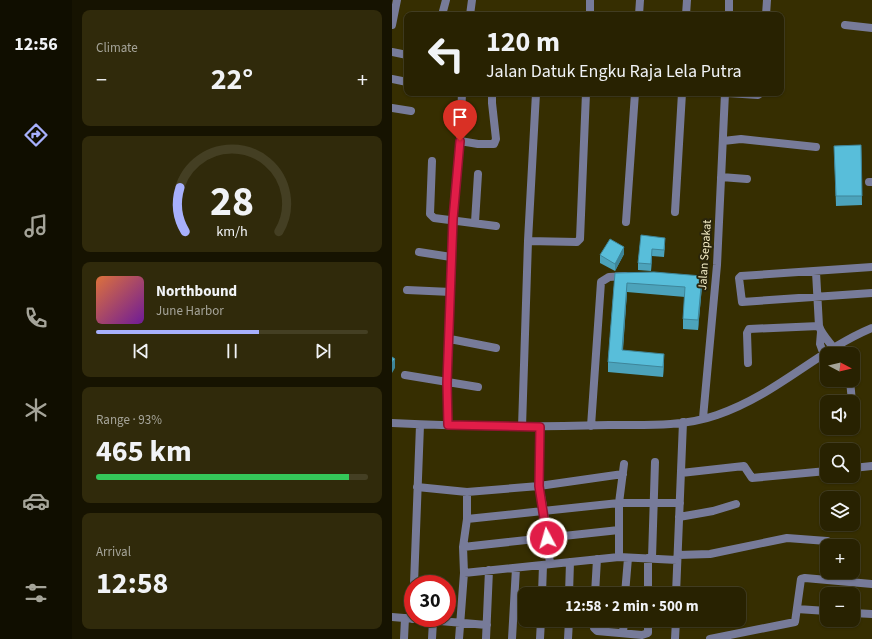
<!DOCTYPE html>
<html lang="en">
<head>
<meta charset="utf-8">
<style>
  :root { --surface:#282201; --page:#302a0b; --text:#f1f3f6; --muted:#a5a499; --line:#443f23; --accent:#a7b0fc }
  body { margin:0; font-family:"Source Sans 3",sans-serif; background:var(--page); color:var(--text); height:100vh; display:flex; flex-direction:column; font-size:15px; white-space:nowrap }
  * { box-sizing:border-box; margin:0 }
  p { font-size:13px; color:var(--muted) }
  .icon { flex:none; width:22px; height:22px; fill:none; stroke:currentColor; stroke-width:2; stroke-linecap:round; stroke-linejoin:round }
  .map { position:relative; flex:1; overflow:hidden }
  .drawer { display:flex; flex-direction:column; gap:10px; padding:10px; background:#161301; width:320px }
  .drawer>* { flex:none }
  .banner { position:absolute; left:12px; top:12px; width:380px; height:84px; border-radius:8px; box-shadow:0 1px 3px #0004,0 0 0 1px var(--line); background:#282201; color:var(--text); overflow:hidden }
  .needle { width:26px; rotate:97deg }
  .fabs { position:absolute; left:428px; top:347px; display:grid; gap:8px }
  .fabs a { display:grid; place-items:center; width:40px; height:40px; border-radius:8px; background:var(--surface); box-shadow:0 1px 3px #0004,0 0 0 1px var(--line); font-size:20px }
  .speed { position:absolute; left:12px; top:575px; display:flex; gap:8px; font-size:20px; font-weight:700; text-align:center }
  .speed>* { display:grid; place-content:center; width:52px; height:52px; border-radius:50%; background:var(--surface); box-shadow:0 1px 3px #0004,0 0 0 1px var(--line); line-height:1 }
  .speed .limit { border:6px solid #d22; background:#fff; color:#111 }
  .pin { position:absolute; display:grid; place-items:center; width:34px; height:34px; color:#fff; margin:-41px -17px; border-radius:50% 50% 50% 0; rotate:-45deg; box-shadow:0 0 4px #0007 }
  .pin .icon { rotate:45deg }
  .me { position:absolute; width:44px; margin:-22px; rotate:354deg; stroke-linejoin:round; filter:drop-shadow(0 0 3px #0008) }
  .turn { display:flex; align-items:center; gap:14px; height:84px; padding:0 16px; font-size:18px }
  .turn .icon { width:52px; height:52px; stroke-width:2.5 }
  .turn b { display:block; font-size:28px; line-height:34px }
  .big { font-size:30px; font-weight:700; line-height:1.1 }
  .drawer .widget { flex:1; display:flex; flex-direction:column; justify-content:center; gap:6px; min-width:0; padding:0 14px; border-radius:8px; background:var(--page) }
  .drawer .dial { align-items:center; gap:0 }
  .dial svg { height:104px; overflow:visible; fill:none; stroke:var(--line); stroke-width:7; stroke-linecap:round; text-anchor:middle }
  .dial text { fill:var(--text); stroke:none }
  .song { display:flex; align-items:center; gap:12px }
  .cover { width:48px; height:48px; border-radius:6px; background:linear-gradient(135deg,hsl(20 70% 55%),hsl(280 70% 35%)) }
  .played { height:4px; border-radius:2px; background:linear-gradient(90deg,var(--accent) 60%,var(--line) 60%) }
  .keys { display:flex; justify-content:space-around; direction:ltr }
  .heat { display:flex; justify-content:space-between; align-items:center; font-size:22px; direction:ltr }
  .charge { height:6px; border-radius:3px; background:linear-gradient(90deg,#34c759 93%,var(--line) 0) }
  .trip { position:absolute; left:126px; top:587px; width:228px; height:40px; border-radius:8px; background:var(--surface); box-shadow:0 1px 3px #0004,0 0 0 1px var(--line); font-weight:700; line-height:40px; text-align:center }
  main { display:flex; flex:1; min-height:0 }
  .tabs { display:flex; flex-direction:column; width:72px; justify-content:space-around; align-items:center; background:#100e00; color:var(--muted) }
  .tabs .icon { width:28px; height:28px }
  .tabs .on { color:var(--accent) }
  .tabs b { font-size:18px; color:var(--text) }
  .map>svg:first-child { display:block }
</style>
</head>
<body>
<main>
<nav class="tabs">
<b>12:56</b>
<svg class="icon on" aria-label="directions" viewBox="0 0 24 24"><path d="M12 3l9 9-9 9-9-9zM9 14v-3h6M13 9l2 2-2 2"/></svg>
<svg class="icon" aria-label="music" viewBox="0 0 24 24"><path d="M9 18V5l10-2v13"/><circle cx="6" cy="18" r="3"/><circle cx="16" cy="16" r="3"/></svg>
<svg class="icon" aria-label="phone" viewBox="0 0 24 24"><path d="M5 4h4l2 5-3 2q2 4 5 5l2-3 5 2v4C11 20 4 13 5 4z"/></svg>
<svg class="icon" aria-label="climate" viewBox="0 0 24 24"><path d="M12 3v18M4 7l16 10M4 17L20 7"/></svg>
<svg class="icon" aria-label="car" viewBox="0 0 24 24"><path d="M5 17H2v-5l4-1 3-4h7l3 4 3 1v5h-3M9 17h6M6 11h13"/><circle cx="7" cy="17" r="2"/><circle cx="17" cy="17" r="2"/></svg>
<svg class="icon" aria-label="filters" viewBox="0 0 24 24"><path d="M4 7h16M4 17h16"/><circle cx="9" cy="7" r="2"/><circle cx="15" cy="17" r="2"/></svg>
</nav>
<section class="drawer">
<div class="widget"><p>Climate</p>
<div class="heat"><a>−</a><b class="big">22°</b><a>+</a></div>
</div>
<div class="widget dial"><svg viewBox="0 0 100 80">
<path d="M14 69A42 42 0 1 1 86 69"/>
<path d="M14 69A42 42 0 0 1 10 35" stroke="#a7b0fc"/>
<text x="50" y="56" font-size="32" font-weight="700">28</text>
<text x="50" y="72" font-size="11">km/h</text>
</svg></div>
<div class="widget">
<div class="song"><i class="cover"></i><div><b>Northbound</b><p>June Harbor</p></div></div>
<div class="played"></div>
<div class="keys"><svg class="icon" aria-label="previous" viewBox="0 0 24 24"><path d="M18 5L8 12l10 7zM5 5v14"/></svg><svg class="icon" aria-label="pause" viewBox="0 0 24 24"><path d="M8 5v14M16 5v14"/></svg><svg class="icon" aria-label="next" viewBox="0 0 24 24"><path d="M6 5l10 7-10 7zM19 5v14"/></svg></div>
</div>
<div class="widget"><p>Range · 93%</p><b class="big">465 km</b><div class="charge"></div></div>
<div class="widget"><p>Arrival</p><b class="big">12:58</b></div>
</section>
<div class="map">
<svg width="480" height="639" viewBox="0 0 480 639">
  <rect width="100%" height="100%" fill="#362e01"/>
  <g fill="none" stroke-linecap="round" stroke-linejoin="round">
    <!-- minor -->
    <path stroke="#777b99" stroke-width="8" d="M 50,15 L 54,0
      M 78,15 L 80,0
      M 198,15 L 198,0
      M 247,15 L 248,0
      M 294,15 L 295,0
      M 337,15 L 337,0
      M 374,15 L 375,0
      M 0,25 L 5,0
      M 453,25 L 480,28
      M 0,52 L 15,55
      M 0,79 L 15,82
      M 335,93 L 366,95 L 369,93
      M 0,108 L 19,111
      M 68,141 L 86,144 L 102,144 L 104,139 L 100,103 L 100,93
      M 331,141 L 349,139 L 424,147
      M 40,161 L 38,214 L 42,218 L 104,226
      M 329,177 L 355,179
      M 477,182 L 480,182
      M 283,212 L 290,93
      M 83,222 L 86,174
      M 234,222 L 243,93
      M 136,241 L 185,242 L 188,239 L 194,93
      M 27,252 L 59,257
      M 480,267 L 349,276 L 347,278 L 350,302 L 480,293
      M 424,272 L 427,326 C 430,336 440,344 446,354
      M 15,290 L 59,292
      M 429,332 L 428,344 L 432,355
      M 58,339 L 104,348
      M 356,363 L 355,333 L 357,329 L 427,326
      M 13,375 L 86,387
      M 458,380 L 460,402
      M 311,418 L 325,265 L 333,93
      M 0,423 C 72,427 145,427 217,425 C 253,425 291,427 325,415 C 384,395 425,351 480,328
      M 56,425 L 55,383 L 61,219 L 68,141 L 70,93
      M 199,426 L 209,282 L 217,277 L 233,276
      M 130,427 L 136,241 L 144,93
      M 148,427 L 147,486 L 152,511 L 158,564
      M 461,468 L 480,466
      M 289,473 L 352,466 L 360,478 L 435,471
      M 25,487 L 75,492 L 147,486 L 231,474
      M 287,517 L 321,511 L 344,504
      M 75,519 L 75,492
      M 71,547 L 227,530
      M 286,555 L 318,554 L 395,538 L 435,541
      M 227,557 L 227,503 L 232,464
      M 260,558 L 263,462
      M 72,573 L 227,557 L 285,560
      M 22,584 L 28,425
      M 150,594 L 151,565
      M 177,594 L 178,562
      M 203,594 L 205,559
      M 233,594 L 236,558
      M 256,594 L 256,558
      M 284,594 L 291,422
      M 335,594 L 347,592
      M 405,609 L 435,611
      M 461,613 L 480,614
      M 0,617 L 95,625
      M 20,619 L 21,610
      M 202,620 L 202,628 L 205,631 L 250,635 L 256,633 L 256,620
      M 231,633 L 232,620
      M 12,639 L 13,618
      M 40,639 L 41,621
      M 67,639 L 72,573 L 71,547 L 75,519 L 227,503 L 288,503
      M 94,639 L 97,570
      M 120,639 L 124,568
      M 148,639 L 149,620
      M 176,639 L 177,620
      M 283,639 L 284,620
      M 318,639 L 403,622 L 409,579 L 413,578 L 480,584"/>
  </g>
  <!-- wall -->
  <path fill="#4ca3bb" d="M 469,145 L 470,205 L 444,206 L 442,146 Z
    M 249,235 L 273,245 L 272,257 L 260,256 L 259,271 L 246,270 L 246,263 Z
    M 232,254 L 223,271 L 208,263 L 208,255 Z
    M 223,273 L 310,286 L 306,330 L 291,329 L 291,319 L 293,297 L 235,292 L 231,350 L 272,363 L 271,377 L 216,372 L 216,362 Z"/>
  <!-- shaded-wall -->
  <path fill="#3e8599" d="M 232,247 L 232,254 L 223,271 L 223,264 Z
    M 260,249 L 260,256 L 259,271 L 259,264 Z
    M 310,276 L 310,286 L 306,330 L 306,320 Z
    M 235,283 L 235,292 L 230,360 L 230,350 Z
    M 272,354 L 272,363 L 271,377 L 271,367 Z
    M 3,359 L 3,368 L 0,373 L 0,363 Z"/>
  <!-- building -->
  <path fill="#58beda" stroke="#3e8599" d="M 469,145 L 470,196 L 444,196 L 442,146 Z
    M 249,235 L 273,238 L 272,250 L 260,249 L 259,264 L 246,263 Z
    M 218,239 L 232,247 L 223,264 L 208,255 Z
    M 262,272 L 310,276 L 306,320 L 291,319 L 293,287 L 235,283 L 230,350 L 272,354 L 271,367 L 216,362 L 223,273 Z
    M 0,357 L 3,359 L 0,363 Z"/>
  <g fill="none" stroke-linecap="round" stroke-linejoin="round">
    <defs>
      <path id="route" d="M 68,141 L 61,219 L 55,383 L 56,425 L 148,427 L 147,486 L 155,538"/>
    </defs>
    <!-- route casing -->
    <use href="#route" stroke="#92132f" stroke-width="10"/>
    <!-- route -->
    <use href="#route" stroke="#e11d48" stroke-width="7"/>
  </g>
  <g text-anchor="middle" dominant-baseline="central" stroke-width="4" stroke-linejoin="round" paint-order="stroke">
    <!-- street labels -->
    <g font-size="12" fill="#f4edc6" stroke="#2a250b">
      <text transform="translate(313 255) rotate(-86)">Jalan Sepakat</text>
    </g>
  </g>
</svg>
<div class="fabs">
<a><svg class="needle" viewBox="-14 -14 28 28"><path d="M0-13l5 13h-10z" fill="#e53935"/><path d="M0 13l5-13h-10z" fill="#a5a499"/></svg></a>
<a><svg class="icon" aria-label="sound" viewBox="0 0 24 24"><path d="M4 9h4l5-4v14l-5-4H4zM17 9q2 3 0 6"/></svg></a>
<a><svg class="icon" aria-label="search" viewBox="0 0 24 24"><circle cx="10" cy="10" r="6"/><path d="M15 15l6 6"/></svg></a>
<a><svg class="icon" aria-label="layers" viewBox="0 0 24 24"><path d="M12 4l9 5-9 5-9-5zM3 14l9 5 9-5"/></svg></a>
<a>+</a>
<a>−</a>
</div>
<div class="speed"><div class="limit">30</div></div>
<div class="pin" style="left:68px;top:141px;background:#d93025"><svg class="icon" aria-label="arrive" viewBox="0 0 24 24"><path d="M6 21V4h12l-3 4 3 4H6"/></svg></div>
<svg class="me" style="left:155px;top:538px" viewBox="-20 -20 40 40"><circle r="17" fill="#e11d48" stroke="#fff" stroke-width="3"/><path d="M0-11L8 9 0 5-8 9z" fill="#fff"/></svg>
<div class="trip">12:58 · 2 min · 500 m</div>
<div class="banner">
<div class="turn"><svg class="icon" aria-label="left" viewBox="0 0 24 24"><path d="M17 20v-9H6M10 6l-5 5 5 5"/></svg><div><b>120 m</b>Jalan Datuk Engku Raja Lela Putra</div></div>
</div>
</div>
</main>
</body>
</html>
